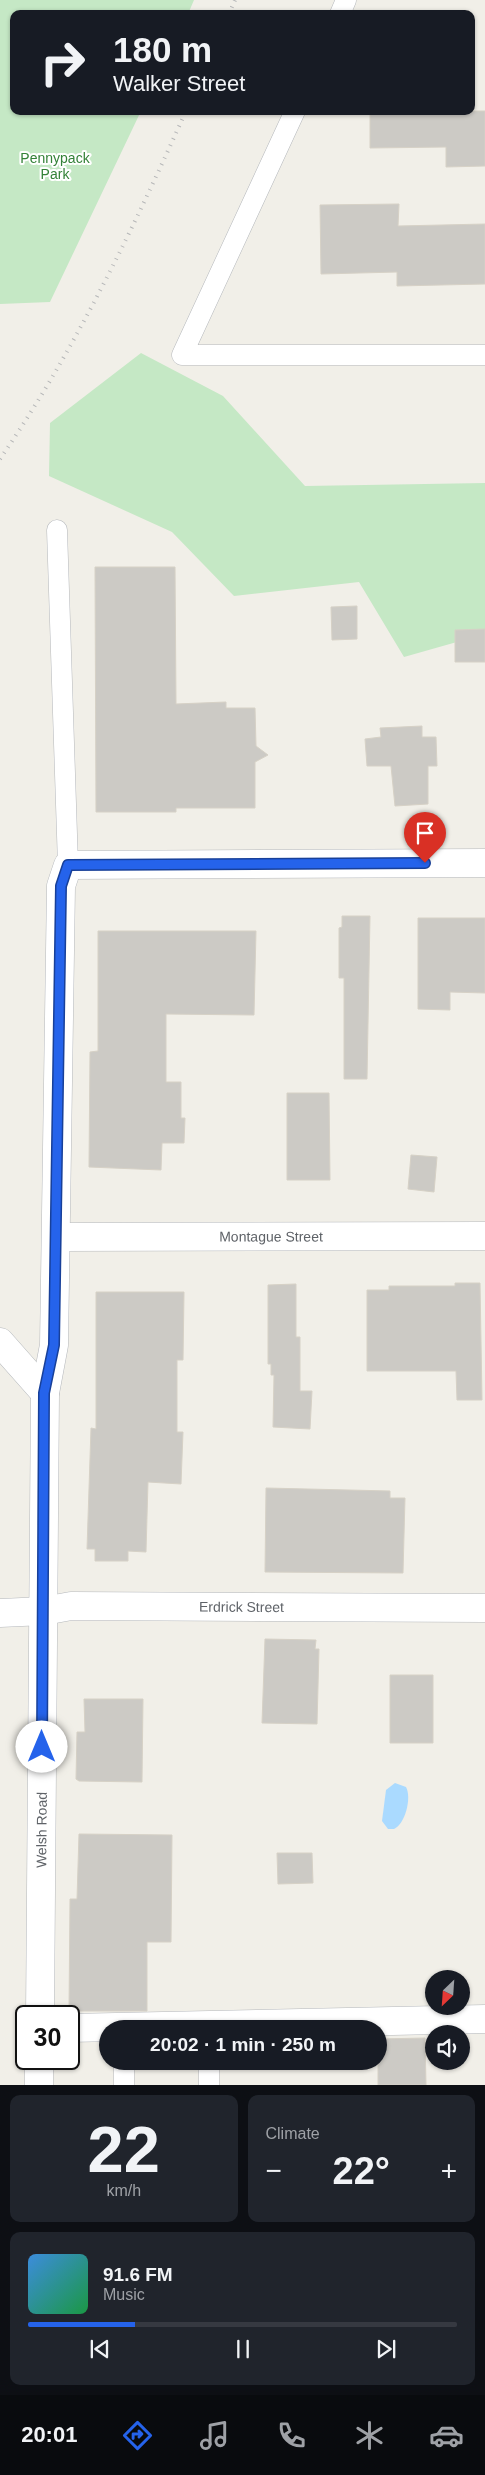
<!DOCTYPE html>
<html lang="en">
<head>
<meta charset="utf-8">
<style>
  :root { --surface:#171b24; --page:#20242c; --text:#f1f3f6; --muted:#9ea1a6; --line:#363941; --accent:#2563eb }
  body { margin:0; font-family:Arial,sans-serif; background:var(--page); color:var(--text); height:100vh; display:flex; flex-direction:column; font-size:19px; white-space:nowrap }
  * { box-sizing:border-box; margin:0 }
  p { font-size:16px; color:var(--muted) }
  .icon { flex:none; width:28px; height:28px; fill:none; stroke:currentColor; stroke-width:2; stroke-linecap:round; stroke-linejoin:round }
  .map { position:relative; height:2085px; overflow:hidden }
  .panel { display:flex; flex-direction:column; gap:10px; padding:10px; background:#0d0f14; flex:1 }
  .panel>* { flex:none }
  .banner { position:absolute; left:10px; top:10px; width:465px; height:105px; border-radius:10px; box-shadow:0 1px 4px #0004; background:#171b24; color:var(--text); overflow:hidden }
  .needle { width:32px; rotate:205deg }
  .controls { position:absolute; left:425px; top:1970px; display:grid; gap:10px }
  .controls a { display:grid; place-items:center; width:45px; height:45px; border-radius:50%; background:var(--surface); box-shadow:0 1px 4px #0004; font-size:25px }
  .speed { position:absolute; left:15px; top:2005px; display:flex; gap:10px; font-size:25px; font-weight:700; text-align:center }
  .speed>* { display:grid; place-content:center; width:65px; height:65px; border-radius:50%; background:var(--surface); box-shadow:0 1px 4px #0004; line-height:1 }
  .speed .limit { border:2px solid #111; border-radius:8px; background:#fff; color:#111 }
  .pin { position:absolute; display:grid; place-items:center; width:42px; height:42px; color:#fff; margin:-51px -21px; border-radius:50% 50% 50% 0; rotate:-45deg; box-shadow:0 0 5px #0007 }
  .pin .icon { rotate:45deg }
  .me { position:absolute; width:55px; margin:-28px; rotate:0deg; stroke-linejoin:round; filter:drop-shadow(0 0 4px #0008) }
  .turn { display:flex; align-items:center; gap:18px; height:105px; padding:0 20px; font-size:22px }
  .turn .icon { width:65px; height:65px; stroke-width:2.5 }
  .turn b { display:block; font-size:35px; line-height:42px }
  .big { font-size:38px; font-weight:700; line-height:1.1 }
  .panel .widget { flex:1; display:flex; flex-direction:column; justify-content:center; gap:8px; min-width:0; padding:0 18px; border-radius:10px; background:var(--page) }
  .panel .dial { align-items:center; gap:0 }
  .dial b { font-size:65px; line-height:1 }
  .song { display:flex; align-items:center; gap:15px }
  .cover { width:60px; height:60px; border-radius:8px; background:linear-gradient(135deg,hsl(210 70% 55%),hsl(140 70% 35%)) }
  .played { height:5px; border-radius:2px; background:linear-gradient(90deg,var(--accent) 25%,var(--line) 25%) }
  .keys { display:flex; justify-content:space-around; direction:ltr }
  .heat { display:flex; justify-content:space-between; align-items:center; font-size:28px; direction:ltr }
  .panel .tiles { flex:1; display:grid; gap:10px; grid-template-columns:1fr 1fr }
  .widget:last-child { grid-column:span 2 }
  .trip { position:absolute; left:99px; top:2020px; width:288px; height:50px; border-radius:25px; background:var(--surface); box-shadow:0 1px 4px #0004; font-weight:700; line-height:50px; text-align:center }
  .dock { display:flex; height:80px; justify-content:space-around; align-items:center; background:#090b0e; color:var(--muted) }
  .dock .icon { width:35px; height:35px }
  .dock .active { color:var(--accent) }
  .dock b { font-size:22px; color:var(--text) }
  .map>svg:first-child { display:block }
</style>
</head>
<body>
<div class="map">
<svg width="485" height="2085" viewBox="0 0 485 2085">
  <rect width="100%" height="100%" fill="#f1efe8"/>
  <!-- green -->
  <path fill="#c5e8c5" d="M 0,0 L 194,0 L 188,14 L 14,14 L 14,111 L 141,111 L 50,302 L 0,304 Z
    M 141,353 L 223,396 L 305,486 L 485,483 L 485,634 L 404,657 L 359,582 L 234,596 L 172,532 L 49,476 L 50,423 Z"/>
  <!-- water -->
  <path fill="#aadaff" d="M 395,1783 L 406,1787 C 412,1798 405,1824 394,1829 L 388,1829 L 382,1821 L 386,1790 Z"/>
  <!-- building -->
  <path fill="#cccac5" stroke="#d6d1c6" d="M 370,111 L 485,111 L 485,166 L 446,167 L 446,147 L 370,148 Z
    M 399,204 L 398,226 L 485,224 L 485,284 L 397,286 L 397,272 L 321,274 L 320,205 Z
    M 95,567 L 175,567 L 176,704 L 226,702 L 226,708 L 255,708 L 256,746 L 268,755 L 255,762 L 255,808 L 176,808 L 176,812 L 96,812 Z
    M 357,606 L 357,639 L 332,640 L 331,607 Z
    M 485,629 L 485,662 L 455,662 L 455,630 Z
    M 422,726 L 422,737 L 436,737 L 437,766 L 428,766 L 428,804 L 395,806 L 391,766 L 367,766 L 365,739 L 381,737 L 380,728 Z
    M 342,916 L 370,916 L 367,1079 L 344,1079 L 344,978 L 339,978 L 339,928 L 342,927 Z
    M 418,918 L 485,918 L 485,993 L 450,992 L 450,1010 L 418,1009 Z
    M 98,931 L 256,931 L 254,1015 L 166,1014 L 166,1082 L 181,1082 L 181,1118 L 185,1118 L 184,1143 L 162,1143 L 161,1170 L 89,1167 L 90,1052 L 98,1051 Z
    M 287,1093 L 329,1093 L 330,1180 L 287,1180 Z
    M 411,1155 L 437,1157 L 434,1192 L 408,1189 Z
    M 455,1283 L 480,1283 L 482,1400 L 457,1400 L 456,1371 L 367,1371 L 367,1290 L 389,1290 L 389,1286 L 455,1286 Z
    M 296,1284 L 296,1337 L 300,1337 L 300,1391 L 312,1391 L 310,1429 L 273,1427 L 274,1375 L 271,1375 L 271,1364 L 268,1364 L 268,1285 Z
    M 96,1292 L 184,1292 L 183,1360 L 177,1360 L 177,1432 L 183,1432 L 181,1484 L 148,1482 L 146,1552 L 128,1551 L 128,1561 L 95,1561 L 95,1549 L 87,1549 L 91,1428 L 96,1429 Z
    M 266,1488 L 390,1491 L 390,1498 L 405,1498 L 403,1573 L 265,1572 Z
    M 265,1639 L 316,1640 L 315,1649 L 319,1649 L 317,1724 L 262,1723 Z
    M 390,1675 L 433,1675 L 433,1743 L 390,1743 Z
    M 84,1699 L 143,1699 L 142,1782 L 79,1781 L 76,1779 L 77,1732 L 85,1732 Z
    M 79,1834 L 172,1835 L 171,1942 L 147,1942 L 147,2011 L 69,2011 L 70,1899 L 77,1899 Z
    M 277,1853 L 312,1853 L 313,1883 L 278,1884 Z
    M 425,2038 L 426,2085 L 378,2085 L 378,2039 Z"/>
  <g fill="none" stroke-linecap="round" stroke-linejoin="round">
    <defs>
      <path id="service" d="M 340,14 L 346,0
        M 295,111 L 182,355 L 485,355
        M 57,530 L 68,865
        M 209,2061 L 209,2085
        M 124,2085 L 124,2061"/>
      <g id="minor">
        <path id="s1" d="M 57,1237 L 485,1236"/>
        <path d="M 0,1342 L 45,1393"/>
        <path id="s2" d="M 0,1613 L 44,1611 L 71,1606 L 485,1608"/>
        <path id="s3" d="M 40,2016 L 45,1393 L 54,1345 L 61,886 L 68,865 L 485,863"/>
        <path d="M 69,2028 L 485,2019"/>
        <path d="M 39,2085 L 39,2059"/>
      </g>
    </defs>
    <!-- service casing -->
    <use href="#service" stroke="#b5b8bc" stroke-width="21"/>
    <!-- minor casing -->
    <use href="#minor" stroke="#b5b8bc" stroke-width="29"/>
    <!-- service -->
    <use href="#service" stroke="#fff" stroke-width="20"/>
    <!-- minor -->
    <use href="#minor" stroke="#fff" stroke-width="28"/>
    <!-- rail -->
    <path stroke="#b6b7b8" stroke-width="4" stroke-dasharray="1 6" stroke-linecap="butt" d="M 229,14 L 235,0
      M 0,459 C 75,350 132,231 186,111"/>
  </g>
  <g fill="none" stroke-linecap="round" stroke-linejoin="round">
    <defs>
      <path id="route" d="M 42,1747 L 44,1393 L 54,1345 L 61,886 L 68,865 L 425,863"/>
    </defs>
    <!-- route casing -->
    <use href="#route" stroke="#184099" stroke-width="12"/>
    <!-- route -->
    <use href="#route" stroke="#2563eb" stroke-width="9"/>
  </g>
  <g text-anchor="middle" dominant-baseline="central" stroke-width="4" stroke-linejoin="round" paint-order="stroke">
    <!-- park labels -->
    <g font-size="14" fill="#348238" stroke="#fff">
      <text x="55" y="158">Pennypack<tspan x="55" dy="16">Park</tspan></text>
    </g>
    <!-- street labels -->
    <g font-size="14" fill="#5f6368" stroke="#fff">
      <text stroke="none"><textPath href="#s1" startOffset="214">Montague Street</textPath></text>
      <text stroke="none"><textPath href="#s2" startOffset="242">Erdrick Street</textPath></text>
      <text stroke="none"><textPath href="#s3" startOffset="186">Welsh Road</textPath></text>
    </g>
  </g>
</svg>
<div class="controls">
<a><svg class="needle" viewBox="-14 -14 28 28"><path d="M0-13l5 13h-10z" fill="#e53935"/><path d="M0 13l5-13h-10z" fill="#9ea1a6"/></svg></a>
<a><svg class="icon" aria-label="sound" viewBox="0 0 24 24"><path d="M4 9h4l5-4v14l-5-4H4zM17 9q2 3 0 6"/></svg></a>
</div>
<div class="speed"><div class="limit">30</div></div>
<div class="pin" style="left:425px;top:863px;background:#d93025"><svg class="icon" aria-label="arrive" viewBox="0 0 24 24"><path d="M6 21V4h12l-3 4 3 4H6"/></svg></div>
<svg class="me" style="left:42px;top:1747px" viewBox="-20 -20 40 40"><circle r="19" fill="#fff"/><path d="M0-13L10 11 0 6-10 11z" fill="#2563eb"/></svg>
<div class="trip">20:02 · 1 min · 250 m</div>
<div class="banner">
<div class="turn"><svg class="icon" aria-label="right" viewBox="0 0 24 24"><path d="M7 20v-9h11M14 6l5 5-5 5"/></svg><div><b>180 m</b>Walker Street</div></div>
</div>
</div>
<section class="panel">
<div class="tiles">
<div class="widget dial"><b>22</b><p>km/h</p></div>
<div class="widget"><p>Climate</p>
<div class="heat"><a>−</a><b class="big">22°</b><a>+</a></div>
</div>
<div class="widget">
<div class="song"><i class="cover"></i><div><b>91.6 FM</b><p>Music</p></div></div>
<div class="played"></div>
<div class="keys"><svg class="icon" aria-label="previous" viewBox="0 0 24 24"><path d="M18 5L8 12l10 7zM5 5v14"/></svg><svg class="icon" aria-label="pause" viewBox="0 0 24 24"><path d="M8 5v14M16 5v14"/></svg><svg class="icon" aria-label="next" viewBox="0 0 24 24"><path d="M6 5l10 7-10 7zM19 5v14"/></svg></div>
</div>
</div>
</section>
<nav class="dock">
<b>20:01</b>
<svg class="icon active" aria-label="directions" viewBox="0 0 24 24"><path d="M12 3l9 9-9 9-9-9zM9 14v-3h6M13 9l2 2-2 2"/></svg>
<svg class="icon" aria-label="music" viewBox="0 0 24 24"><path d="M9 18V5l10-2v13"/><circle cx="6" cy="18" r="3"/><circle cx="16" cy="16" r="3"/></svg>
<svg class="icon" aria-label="phone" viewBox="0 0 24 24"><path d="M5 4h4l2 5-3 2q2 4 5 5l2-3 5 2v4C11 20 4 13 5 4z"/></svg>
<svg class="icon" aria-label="climate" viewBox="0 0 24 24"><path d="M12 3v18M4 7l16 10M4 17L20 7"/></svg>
<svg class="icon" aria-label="car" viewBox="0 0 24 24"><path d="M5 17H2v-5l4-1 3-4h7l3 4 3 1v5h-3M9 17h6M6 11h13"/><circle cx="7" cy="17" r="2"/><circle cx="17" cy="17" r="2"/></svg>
</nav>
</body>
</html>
